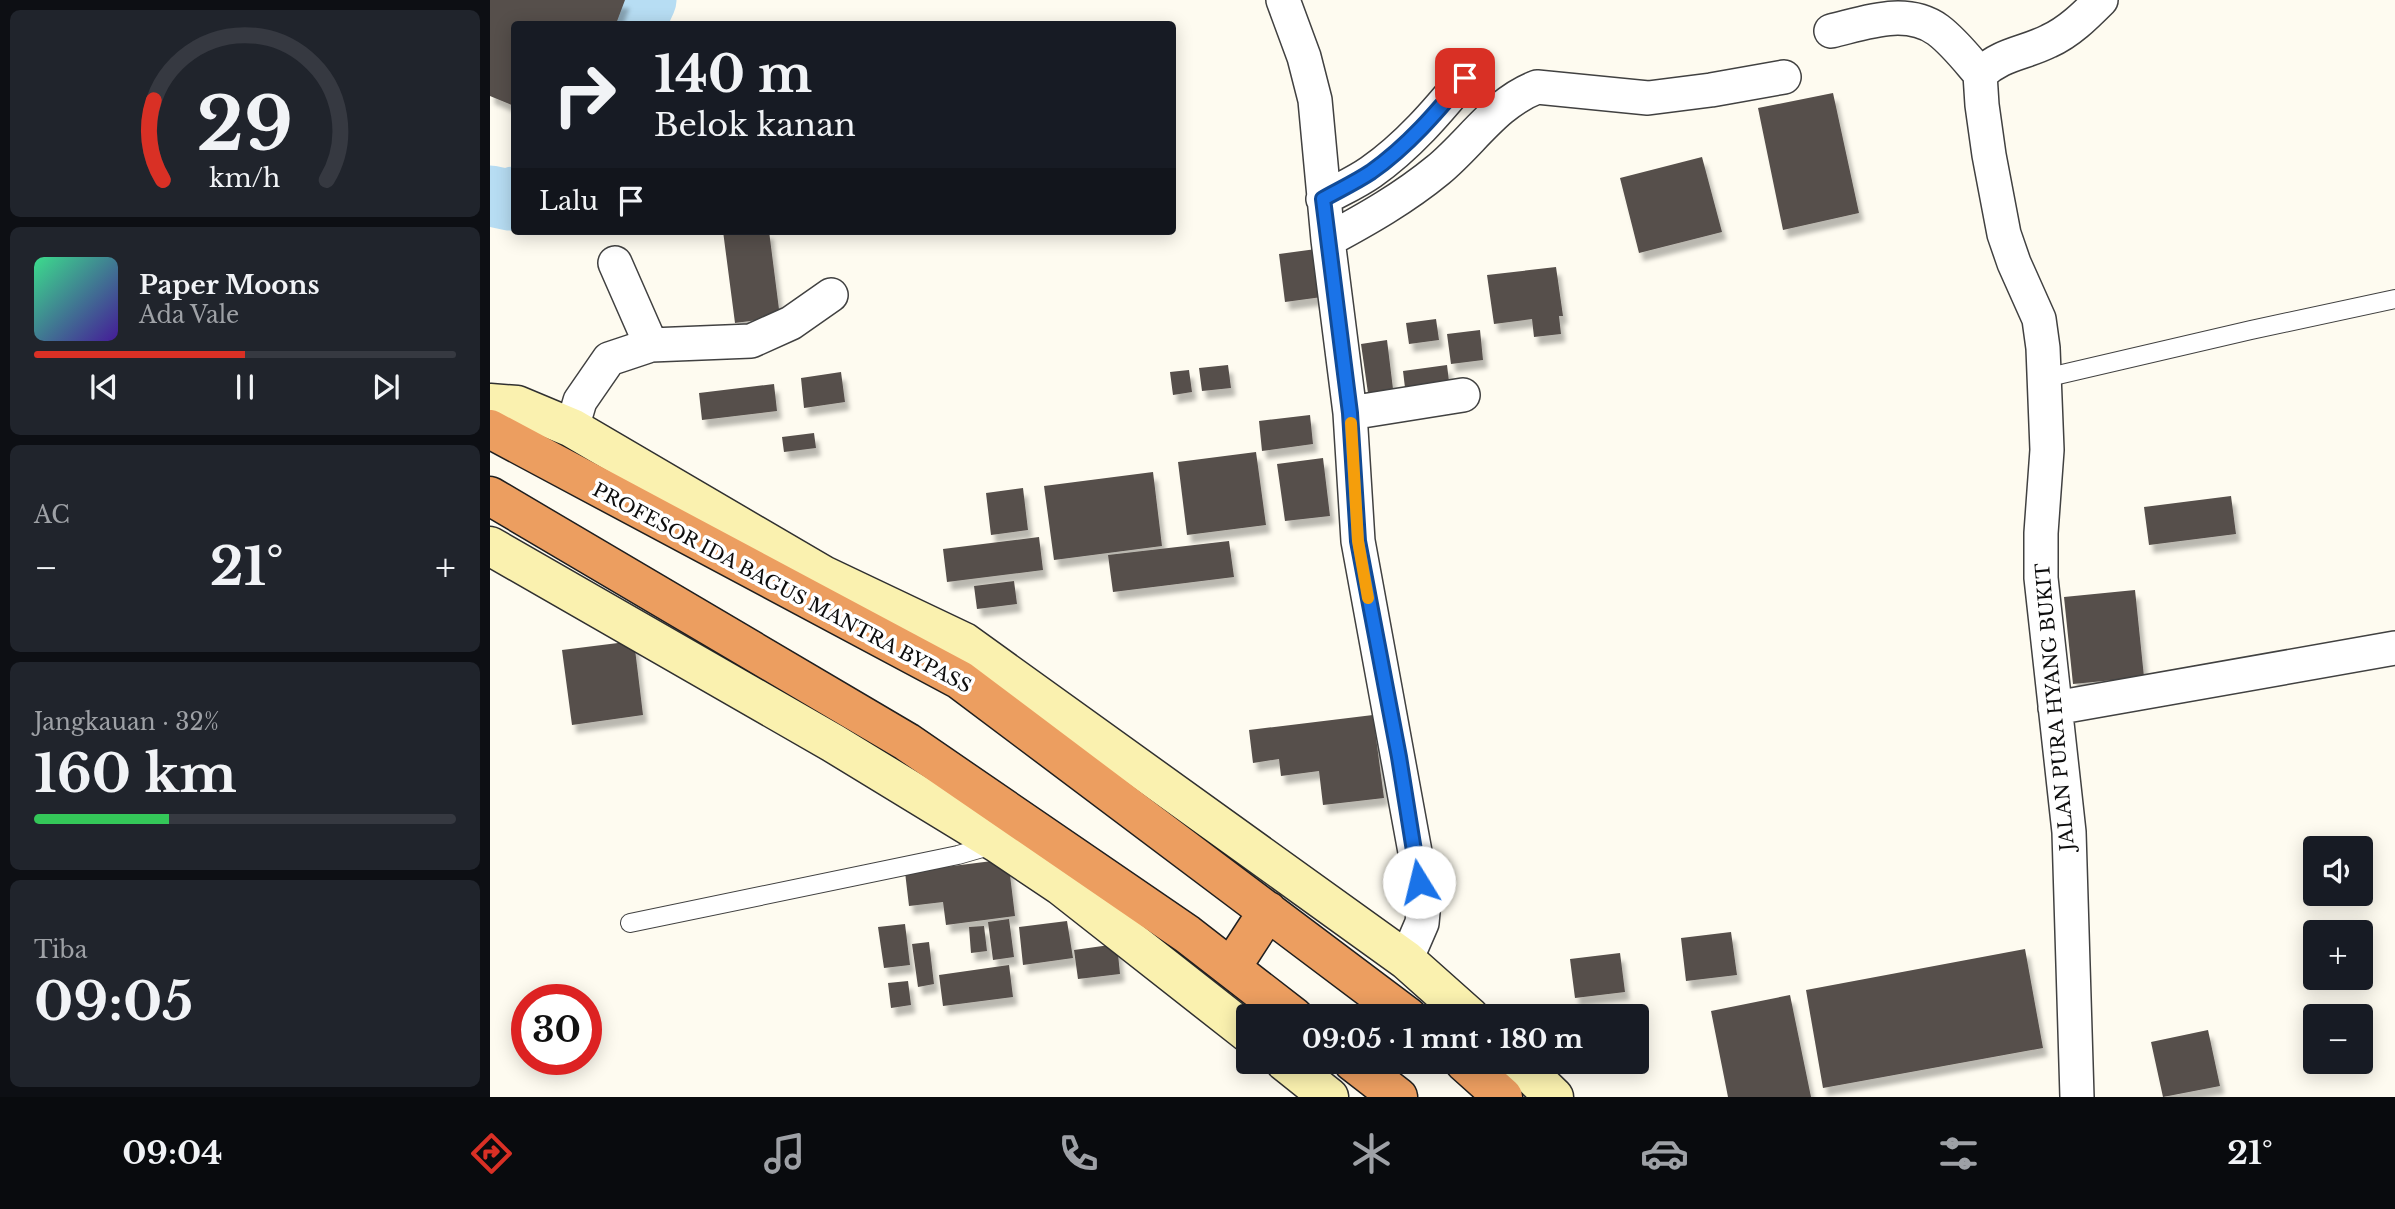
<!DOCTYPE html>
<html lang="id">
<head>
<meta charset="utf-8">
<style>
  :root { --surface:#171b24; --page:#20242c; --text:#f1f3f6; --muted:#9ea1a6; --line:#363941; --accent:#d93025 }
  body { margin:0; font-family:"Libre Baskerville",serif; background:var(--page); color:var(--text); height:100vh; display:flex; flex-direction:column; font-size:26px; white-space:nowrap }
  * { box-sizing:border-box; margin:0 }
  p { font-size:23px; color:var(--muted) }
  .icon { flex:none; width:38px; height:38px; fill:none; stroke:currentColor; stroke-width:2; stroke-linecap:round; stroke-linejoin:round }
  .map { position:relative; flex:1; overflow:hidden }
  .sheet { display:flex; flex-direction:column; gap:10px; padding:10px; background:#0d0f14; width:490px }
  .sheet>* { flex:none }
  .banner { position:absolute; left:21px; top:21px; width:665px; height:214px; border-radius:7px; box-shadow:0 4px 18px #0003; background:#171b24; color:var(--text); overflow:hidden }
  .buttons { position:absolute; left:1813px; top:836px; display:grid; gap:14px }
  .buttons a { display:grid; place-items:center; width:70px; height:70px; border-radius:7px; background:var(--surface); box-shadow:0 4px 18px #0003; font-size:35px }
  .speed { position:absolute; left:21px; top:984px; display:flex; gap:14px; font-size:35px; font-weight:700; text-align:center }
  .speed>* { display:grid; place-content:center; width:91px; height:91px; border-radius:50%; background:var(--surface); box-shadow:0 4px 18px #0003; line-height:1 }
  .speed .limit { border:10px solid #d22; background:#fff; color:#111 }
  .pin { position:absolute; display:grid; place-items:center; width:60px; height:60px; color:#fff; margin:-30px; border-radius:14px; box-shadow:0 4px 10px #0006 }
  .me { position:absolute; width:77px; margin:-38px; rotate:351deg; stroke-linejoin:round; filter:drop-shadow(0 0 5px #0008) }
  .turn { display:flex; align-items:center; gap:24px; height:147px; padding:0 28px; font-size:32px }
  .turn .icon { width:91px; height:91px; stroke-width:2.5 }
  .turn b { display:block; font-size:49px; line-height:60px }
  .then { display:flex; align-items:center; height:66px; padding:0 28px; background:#0003; gap:14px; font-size:26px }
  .big { font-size:52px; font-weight:800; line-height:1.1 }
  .sheet .tile { flex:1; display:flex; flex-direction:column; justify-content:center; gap:10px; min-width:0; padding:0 24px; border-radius:10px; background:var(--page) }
  .sheet .dial { align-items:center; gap:0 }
  .dial svg { height:182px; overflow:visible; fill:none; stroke:var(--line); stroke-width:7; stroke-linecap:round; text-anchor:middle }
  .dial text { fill:var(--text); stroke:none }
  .song { display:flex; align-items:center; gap:21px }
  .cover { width:84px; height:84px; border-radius:10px; background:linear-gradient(135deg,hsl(150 70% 55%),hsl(260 70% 35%)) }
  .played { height:7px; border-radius:4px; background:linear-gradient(90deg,var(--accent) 50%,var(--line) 50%) }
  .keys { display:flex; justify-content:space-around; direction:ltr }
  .heat { display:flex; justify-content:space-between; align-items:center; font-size:38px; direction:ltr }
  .charge { height:10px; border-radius:5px; background:linear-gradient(90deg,#34c759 32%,var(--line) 0) }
  .trip { position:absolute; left:746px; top:1004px; width:413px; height:70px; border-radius:7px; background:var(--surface); box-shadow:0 4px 18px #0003; font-weight:800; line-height:70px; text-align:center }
  .menu { display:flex; height:112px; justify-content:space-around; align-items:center; background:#090b0e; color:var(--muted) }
  .menu .icon { width:49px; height:49px }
  .menu .current { color:var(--accent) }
  .menu b { font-size:32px; color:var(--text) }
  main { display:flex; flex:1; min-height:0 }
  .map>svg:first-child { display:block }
</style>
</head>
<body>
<main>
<section class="sheet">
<div class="tile dial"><svg viewBox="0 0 100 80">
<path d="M14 69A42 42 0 1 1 86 69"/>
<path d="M14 69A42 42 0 0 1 10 34" stroke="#d93025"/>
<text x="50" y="56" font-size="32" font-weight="700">29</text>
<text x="50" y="72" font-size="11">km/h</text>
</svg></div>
<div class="tile">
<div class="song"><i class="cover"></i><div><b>Paper Moons</b><p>Ada Vale</p></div></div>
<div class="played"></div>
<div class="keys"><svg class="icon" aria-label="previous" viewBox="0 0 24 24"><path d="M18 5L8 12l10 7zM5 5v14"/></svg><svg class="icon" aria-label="pause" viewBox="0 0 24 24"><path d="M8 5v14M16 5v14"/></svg><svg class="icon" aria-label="next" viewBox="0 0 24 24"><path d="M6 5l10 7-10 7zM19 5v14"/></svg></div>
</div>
<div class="tile"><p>AC</p>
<div class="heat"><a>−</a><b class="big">21°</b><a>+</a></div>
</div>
<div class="tile"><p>Jangkauan · 32%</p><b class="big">160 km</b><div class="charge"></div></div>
<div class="tile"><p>Tiba</p><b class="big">09:05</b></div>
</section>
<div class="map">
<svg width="1905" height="1097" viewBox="0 0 1905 1097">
  <defs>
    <filter id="shadow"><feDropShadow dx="4.5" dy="8" stdDeviation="2" flood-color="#0004"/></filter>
  </defs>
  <rect width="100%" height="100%" fill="#fefbf0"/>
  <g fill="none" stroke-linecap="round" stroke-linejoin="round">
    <!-- river -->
    <path stroke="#b7ddf3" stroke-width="61" d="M 145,24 L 156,0
      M 0,196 L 20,200 L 24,197"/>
  </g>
  <!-- building -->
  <path fill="#564f4b" filter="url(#shadow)" d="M 0,0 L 135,0 L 126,24 L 24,24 L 24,106 L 0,96 Z
    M 1343,93 L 1369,213 L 1293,230 L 1268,108 Z
    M 1212,157 L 1232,232 L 1149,253 L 1130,178 Z
    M 233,231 L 279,231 L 290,317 L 245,323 Z
    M 826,249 L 832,297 L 795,302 L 789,254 Z
    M 1066,267 L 1073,316 L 1069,316 L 1071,334 L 1044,337 L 1042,319 L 1004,324 L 997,275 Z
    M 946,319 L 949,340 L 919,344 L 916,323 Z
    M 990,330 L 993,360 L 961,364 L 957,334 Z
    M 897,340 L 903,389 L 878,393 L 871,344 Z
    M 738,365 L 741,388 L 712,391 L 709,368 Z
    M 957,365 L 960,390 L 916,396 L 913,371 Z
    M 699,370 L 702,392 L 683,395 L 680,372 Z
    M 351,372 L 355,402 L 314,408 L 311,378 Z
    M 284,384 L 287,411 L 212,420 L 209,393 Z
    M 820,415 L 823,444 L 772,451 L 769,421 Z
    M 324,433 L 326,448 L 294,452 L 292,437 Z
    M 766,452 L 776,525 L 697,535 L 688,462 Z
    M 833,458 L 840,516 L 795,521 L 787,464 Z
    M 663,472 L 672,546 L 564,560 L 554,486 Z
    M 533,488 L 538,530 L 501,535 L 496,493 Z
    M 1741,496 L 1746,534 L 1659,545 L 1654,507 Z
    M 549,537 L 553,570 L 457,582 L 453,549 Z
    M 739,541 L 744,577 L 623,592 L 618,555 Z
    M 524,581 L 527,604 L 487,609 L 484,586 Z
    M 1645,590 L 1654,677 L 1583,684 L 1574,597 Z
    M 144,641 L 153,715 L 82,725 L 72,650 Z
    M 883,715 L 894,798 L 833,805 L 829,771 L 791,776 L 789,759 L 763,763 L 759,730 Z
    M 518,859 L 525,916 L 456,925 L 453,902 L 419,906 L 415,872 Z
    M 519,919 L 524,957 L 503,960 L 498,922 Z
    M 577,921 L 583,958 L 533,965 L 529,927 Z
    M 415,924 L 420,965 L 394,968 L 388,927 Z
    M 494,926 L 497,951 L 481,953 L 479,927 Z
    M 1241,932 L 1247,975 L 1196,981 L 1191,938 Z
    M 439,942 L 444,984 L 428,987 L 422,944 Z
    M 627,944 L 630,974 L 588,979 L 584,950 Z
    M 1535,949 L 1553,1048 L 1333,1088 L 1316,990 Z
    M 1130,953 L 1135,992 L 1085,998 L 1080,959 Z
    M 519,965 L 523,997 L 453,1006 L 449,975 Z
    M 418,981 L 421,1005 L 401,1008 L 398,983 Z
    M 1300,995 L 1321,1097 L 1238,1097 L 1221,1011 Z
    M 1718,1030 L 1730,1086 L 1673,1097 L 1661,1042 Z"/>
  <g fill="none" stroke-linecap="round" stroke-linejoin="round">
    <defs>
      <path id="lane" d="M 1555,378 L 1761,330 L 1905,299
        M 140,923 L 468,855 L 506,844"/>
      <path id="street" d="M 793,0 L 814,57 L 825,100 L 838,240 L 860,413 L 868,541 L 934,901 L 932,923 L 916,960
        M 1341,31 C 1375,23 1416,7 1448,30 C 1464,42 1477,59 1490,74
        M 1490,74 L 1492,105 L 1499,155 L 1514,234 L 1524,263 L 1549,319 L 1553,348 L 1557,450 L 1551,533 L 1551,578 L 1579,832 L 1587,1097
        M 1490,74 C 1513,53 1533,54 1559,41 C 1579,32 1595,16 1611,0
        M 833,199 C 849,190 867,182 881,172 C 918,146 947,112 975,78
        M 838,240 C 877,219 914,198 948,170 C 982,142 1005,103 1047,87 L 1158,98 L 1221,90 L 1294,77
        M 125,263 L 161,345
        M 860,413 L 973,395
        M 82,428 L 90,401 L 119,359 L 161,345 L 261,341 L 301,323 L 341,295
        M 1565,708 L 1905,648"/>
      <path id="secondary" d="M 0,403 L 27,405 L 82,428 L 333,575 L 474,642 L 916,960 L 980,1017
        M 0,546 L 343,743 L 507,843 L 571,886 L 758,1033
        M 795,1062 L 839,1097
        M 1028,1062 L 1064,1097"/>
      <path id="highway" d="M 0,429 L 470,680 L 918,1017
        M 0,496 L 417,742 L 697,934 L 804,1017
        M 741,968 L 778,911
        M 863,1062 L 908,1097
        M 974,1062 L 1013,1097"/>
    </defs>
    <!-- lane casing -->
    <use href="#lane" stroke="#414141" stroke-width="20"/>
    <!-- street casing -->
    <use href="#street" stroke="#414141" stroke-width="36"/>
    <!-- secondary casing -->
    <use href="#secondary" stroke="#303030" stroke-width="41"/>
    <!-- highway casing -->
    <use href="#highway" stroke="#1f1f1f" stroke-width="41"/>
    <!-- lane -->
    <use href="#lane" stroke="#fff" stroke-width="18"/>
    <!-- street -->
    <use href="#street" stroke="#fff" stroke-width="33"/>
    <!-- secondary -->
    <use href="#secondary" stroke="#faf1af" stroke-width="38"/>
    <!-- highway -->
    <use href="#highway" stroke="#ec9e60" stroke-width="38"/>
  </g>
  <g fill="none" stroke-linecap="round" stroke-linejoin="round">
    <defs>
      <path id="route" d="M 929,882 L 909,757 L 868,541 L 860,413 L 833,199 C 849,190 866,182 881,172 C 918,146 947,112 975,78"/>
    </defs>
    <!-- route casing -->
    <use href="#route" stroke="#114b97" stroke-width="18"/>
    <!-- route -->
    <use href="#route" stroke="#1a73e8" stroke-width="12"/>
    <!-- slow -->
    <path stroke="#f59e0b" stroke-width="12" d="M 861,423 L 868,541 L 878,598"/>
  </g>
  <g text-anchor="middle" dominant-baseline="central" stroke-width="7" stroke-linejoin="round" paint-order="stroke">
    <!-- street labels -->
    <g font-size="19" fill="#0e0e0e" stroke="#fff">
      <text transform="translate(292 588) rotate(28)">PROFESOR IDA BAGUS MANTRA BYPASS</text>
      <text transform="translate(1565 707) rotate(-95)">JALAN PURA HYANG BUKIT</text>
    </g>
  </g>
</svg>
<div class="buttons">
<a><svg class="icon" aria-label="sound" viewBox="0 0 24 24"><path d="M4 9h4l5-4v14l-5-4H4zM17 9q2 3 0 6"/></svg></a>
<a>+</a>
<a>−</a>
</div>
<div class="speed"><div class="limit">30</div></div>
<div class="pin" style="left:975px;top:78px;background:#d93025"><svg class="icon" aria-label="arrive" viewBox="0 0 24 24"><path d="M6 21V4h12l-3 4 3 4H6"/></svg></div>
<svg class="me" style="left:929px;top:882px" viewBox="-20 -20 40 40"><circle r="19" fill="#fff"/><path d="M0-13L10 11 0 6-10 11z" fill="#1a73e8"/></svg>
<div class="trip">09:05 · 1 mnt · 180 m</div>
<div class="banner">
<div class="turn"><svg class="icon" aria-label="right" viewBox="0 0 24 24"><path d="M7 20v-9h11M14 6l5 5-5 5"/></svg><div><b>140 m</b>Belok kanan</div></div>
<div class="then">Lalu<svg class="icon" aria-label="arrive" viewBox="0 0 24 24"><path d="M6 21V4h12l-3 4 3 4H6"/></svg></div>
</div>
</div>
</main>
<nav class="menu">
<b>09:04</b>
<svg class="icon current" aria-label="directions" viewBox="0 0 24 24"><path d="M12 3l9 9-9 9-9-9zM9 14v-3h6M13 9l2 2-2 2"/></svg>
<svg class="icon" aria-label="music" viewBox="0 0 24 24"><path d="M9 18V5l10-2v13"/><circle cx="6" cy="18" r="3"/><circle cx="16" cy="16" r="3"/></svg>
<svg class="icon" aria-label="phone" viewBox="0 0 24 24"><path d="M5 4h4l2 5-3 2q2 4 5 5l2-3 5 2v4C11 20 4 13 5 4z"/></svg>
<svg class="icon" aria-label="climate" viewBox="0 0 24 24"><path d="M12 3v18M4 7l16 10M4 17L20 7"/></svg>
<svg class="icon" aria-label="car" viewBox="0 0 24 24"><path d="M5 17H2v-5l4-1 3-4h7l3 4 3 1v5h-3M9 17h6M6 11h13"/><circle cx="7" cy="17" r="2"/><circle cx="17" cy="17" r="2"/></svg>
<svg class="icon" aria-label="filters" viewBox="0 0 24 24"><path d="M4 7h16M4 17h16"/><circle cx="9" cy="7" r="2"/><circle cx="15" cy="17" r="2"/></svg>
<b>21°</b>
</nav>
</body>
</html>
